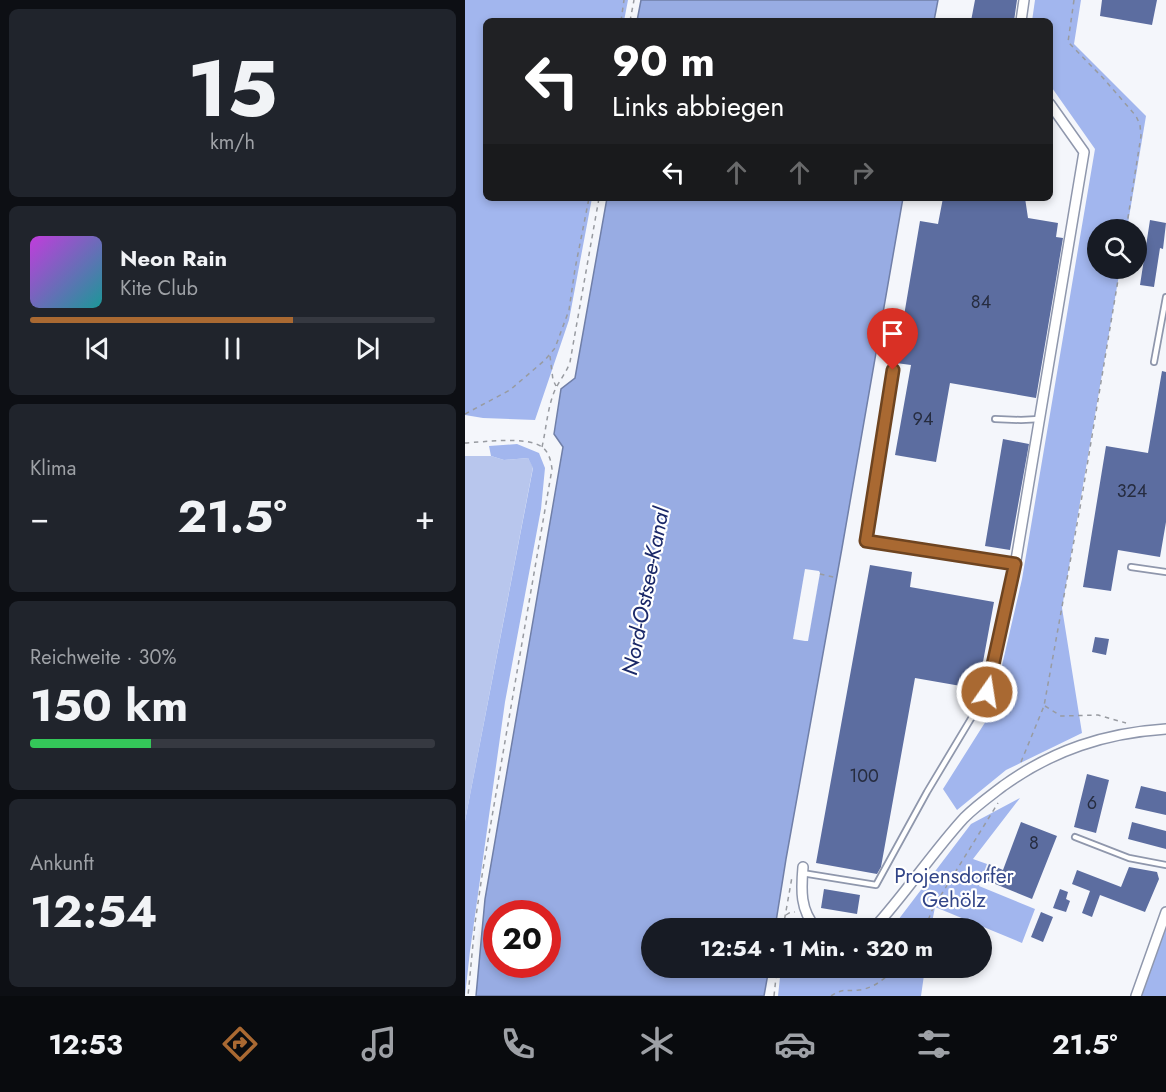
<!DOCTYPE html>
<html lang="de">
<head>
<meta charset="utf-8">
<style>
  :root { --surface:#171b24; --page:#20242c; --text:#f1f3f6; --muted:#9ea1a6; --line:#363941; --accent:#a96932 }
  body { margin:0; font-family:Jost,sans-serif; background:var(--page); color:var(--text); height:100vh; display:flex; flex-direction:column; font-size:22px; white-space:nowrap }
  * { box-sizing:border-box; margin:0 }
  p { font-size:20px; color:var(--muted) }
  .icon { flex:none; width:33px; height:33px; fill:none; stroke:currentColor; stroke-width:2; stroke-linecap:round; stroke-linejoin:round }
  .map { position:relative; flex:1; overflow:hidden }
  .details { display:flex; flex-direction:column; gap:9px; padding:9px; background:#0d0f14; width:465px }
  .details>* { flex:none }
  .top-card { position:absolute; left:18px; top:18px; width:570px; height:183px; border-radius:9px; box-shadow:0 3px 9px #0003; background:#202124; color:#fff; overflow:hidden }
  .tools { position:absolute; left:622px; top:219px; display:grid; gap:12px }
  .tools a { display:grid; place-items:center; width:60px; height:60px; border-radius:50%; background:var(--surface); box-shadow:0 3px 9px #0003; font-size:30px }
  .speed { position:absolute; left:18px; top:900px; display:flex; gap:12px; font-size:30px; font-weight:700; text-align:center }
  .speed>* { display:grid; place-content:center; width:78px; height:78px; border-radius:50%; background:var(--surface); box-shadow:0 3px 9px #0003; line-height:1 }
  .speed .limit { border:9px solid #d22; background:#fff; color:#111 }
  .pin { position:absolute; display:grid; place-items:center; width:51px; height:51px; color:#fff; margin:-62px -26px; border-radius:50% 50% 50% 0; rotate:-45deg; box-shadow:0 0 6px #0007 }
  .pin .icon { rotate:45deg }
  .me { position:absolute; width:66px; margin:-33px; rotate:13deg; stroke-linejoin:round; filter:drop-shadow(0 0 4px #0008) }
  .turn { display:flex; align-items:center; gap:21px; height:126px; padding:0 30px; font-size:27px }
  .turn .icon { width:78px; height:78px; stroke-width:2.5 }
  .turn b { display:block; font-size:42px; line-height:51px }
  .lanes { display:flex; align-items:center; height:57px; padding:0 30px; background:#0003; justify-content:center; gap:30px; direction:ltr }
  .lanes .off { opacity:.35 }
  .big { font-size:45px; font-weight:700; line-height:1.1 }
  .details .card { flex:1; display:flex; flex-direction:column; justify-content:center; gap:9px; min-width:0; padding:0 21px; border-radius:9px; background:var(--page) }
  .details .dial { align-items:center; gap:0 }
  .dial b { font-size:78px; line-height:1 }
  .song { display:flex; align-items:center; gap:18px }
  .cover { width:72px; height:72px; border-radius:9px; background:linear-gradient(135deg,hsl(290 70% 55%),hsl(180 70% 35%)) }
  .played { height:6px; border-radius:3px; background:linear-gradient(90deg,var(--accent) 65%,var(--line) 65%) }
  .keys { display:flex; justify-content:space-around; direction:ltr }
  .heat { display:flex; justify-content:space-between; align-items:center; font-size:33px; direction:ltr }
  .charge { height:9px; border-radius:4px; background:linear-gradient(90deg,#34c759 30%,var(--line) 0) }
  .trip { position:absolute; left:176px; top:918px; width:351px; height:60px; border-radius:30px; background:var(--surface); box-shadow:0 3px 9px #0003; font-weight:700; line-height:60px; text-align:center }
  .tabs { display:flex; height:96px; justify-content:space-around; align-items:center; background:#090b0e; color:var(--muted) }
  .tabs .icon { width:42px; height:42px }
  .tabs .on { color:var(--accent) }
  .tabs b { font-size:27px; color:var(--text) }
  main { display:flex; flex:1; min-height:0 }
  .map>svg:first-child { display:block }
</style>
</head>
<body>
<main>
<section class="details">
<div class="card dial"><b>15</b><p>km/h</p></div>
<div class="card">
<div class="song"><i class="cover"></i><div><b>Neon Rain</b><p>Kite Club</p></div></div>
<div class="played"></div>
<div class="keys"><svg class="icon" aria-label="previous" viewBox="0 0 24 24"><path d="M18 5L8 12l10 7zM5 5v14"/></svg><svg class="icon" aria-label="pause" viewBox="0 0 24 24"><path d="M8 5v14M16 5v14"/></svg><svg class="icon" aria-label="next" viewBox="0 0 24 24"><path d="M6 5l10 7-10 7zM19 5v14"/></svg></div>
</div>
<div class="card"><p>Klima</p>
<div class="heat"><a>−</a><b class="big">21.5°</b><a>+</a></div>
</div>
<div class="card"><p>Reichweite · 30%</p><b class="big">150 km</b><div class="charge"></div></div>
<div class="card"><p>Ankunft</p><b class="big">12:54</b></div>
</section>
<div class="map">
<svg width="701" height="996" viewBox="0 0 701 996">
  <rect width="100%" height="100%" fill="#f4f6fb"/>
  <!-- green -->
  <path fill="#b8c6ed" d="M 0,456 L 26,456 L 39,460 L 63,458 L 68,467 L 0,821 Z"/>
  <!-- forest -->
  <path fill="#a2b6ee" d="M 0,0 L 163,0 L 159,21 L 21,21 L 21,198 L 127,198 L 104,320 L 70,420 L 18,418 L 0,415 Z
    M 570,0 L 616,0 L 609,44 L 681,116 L 662,229 L 633,230 L 633,268 L 655,269 L 597,608 L 617,733 L 541,770 L 492,810 L 478,789 L 526,713 L 557,579 L 630,149 L 585,85 L 585,21 L 567,21 Z
    M 52,444 L 74,453 L 80,468 L 76,509 L 40,702 L 5,951 L 0,996 L 0,821 L 68,468 L 63,458 L 39,460 L 26,456 L 24,446 Z
    M 555,798 L 508,859 L 522,864 L 514,886 L 570,909 L 557,943 L 470,907 L 466,928 L 427,928 L 506,824 Z
    M 701,925 L 701,996 L 675,996 Z
    M 316,968 L 460,968 L 456,996 L 313,996 Z"/>
  <!-- water -->
  <path fill="#98ace3" stroke="#707fa8" stroke-width="1.5" fill-rule="evenodd" d="M 176,0 L 473,0 L 469,21 L 172,21 Z
    M 142,198 L 438,198 L 377,548 L 321,859 L 310,928 L 186,928 L 186,968 L 304,968 L 299,996 L 11,996 L 20,899 L 98,447 L 89,434 L 96,389 L 110,378 ZM 32,914 L 82,914 L 82,964 L 32,964 Z"/>
  <!-- pier -->
  <path fill="#f4f6fb" d="M 340,569 L 354,571 L 355,573 L 343,641 L 340,641 L 328,639 Z"/>
  <!-- building -->
  <path fill="#5c6da0" d="M 510,0 L 552,0 L 549,21 L 506,21 Z
    M 637,0 L 692,0 L 687,25 L 635,16 Z
    M 478,198 L 560,198 L 563,218 L 593,223 L 591,237 L 598,238 L 571,398 L 485,383 L 471,462 L 430,455 L 446,365 L 431,363 L 455,221 L 473,224 Z
    M 685,220 L 701,223 L 698,249 L 695,248 L 689,287 L 675,285 Z
    M 697,371 L 701,372 L 701,522 L 695,557 L 653,550 L 646,591 L 618,587 L 641,446 L 683,453 Z
    M 538,439 L 564,444 L 545,550 L 520,546 Z
    M 405,565 L 447,572 L 445,587 L 529,602 L 513,689 L 450,678 L 416,867 L 412,874 L 351,863 Z
    M 630,637 L 644,639 L 641,655 L 627,652 Z
    M 622,774 L 644,780 L 631,833 L 609,827 Z
    M 676,786 L 701,792 L 701,815 L 670,808 Z
    M 556,822 L 592,836 L 567,899 L 518,879 L 524,864 L 538,870 Z
    M 667,822 L 701,831 L 701,849 L 663,839 Z
    M 664,867 L 692,872 L 694,879 L 680,912 L 635,895 L 627,917 L 617,913 L 625,891 L 607,884 L 612,870 L 656,887 Z
    M 359,889 L 395,895 L 392,914 L 356,908 Z
    M 595,889 L 603,892 L 601,899 L 605,901 L 601,912 L 588,908 Z
    M 576,912 L 588,917 L 578,942 L 566,937 Z"/>
  <g fill="none" stroke-linecap="round" stroke-linejoin="round">
    <defs>
      <path id="lane" d="M 689,362 L 701,297
        M 530,419 L 556,420 L 575,419
        M 666,567 L 701,572
        M 610,837 L 664,858 L 701,865
        M 337,873 L 411,885 L 462,792 L 522,692 L 548,578"/>
      <path id="street" d="M 556,21 L 559,0
        M 428,371 L 401,541 L 550,564
        M 548,578 L 619,152 L 585,104
        M 338,867 C 336,890 335,910 351,928
        M 409,928 C 441,893 467,853 499,818 C 511,806 525,796 538,786 C 588,750 640,733 701,729
        M 671,996 L 701,912"/>
    </defs>
    <!-- lane casing -->
    <use href="#lane" stroke="#8f97ac" stroke-width="8"/>
    <!-- street casing -->
    <use href="#street" stroke="#8f97ac" stroke-width="12"/>
    <!-- path -->
    <path stroke="#989ba1" stroke-width="1.5" stroke-dasharray="4.5 4.5" stroke-linecap="butt" d="M 609,0 L 603,42 L 639,79 L 671,116 L 675,125 L 676,136 L 661,230
      M 156,21 L 159,0
      M 165,21 L 169,0
      M 85,356 L 88,380 L 91,386
      M 0,414 L 45,390 L 80,360 L 90,348 L 104,310 L 110,269 L 124,198
      M 0,443 C 19,442 62,436 77,447 C 84,452 86,461 87,469 L 18,869 L 10,923 L 3,996
      M 77,447 C 81,430 82,412 88,395 C 92,383 101,374 105,362 L 134,198
      M 355,574 L 372,578
      M 580,706 L 596,716 L 633,715 L 661,723
      M 556,762 L 579,706 L 616,502 L 655,268
      M 321,915 L 324,913 L 330,912
      M 318,928 L 327,877
      M 460,928 L 468,908 L 533,803
      M 309,996 L 312,968
      M 366,996 C 380,987 380,992 394,990 C 410,988 420,978 431,968"/>
    <!-- lane -->
    <use href="#lane" stroke="#fff" stroke-width="4.5"/>
    <!-- street -->
    <use href="#street" stroke="#fff" stroke-width="9"/>
  </g>
  <g fill="none" stroke-linecap="round" stroke-linejoin="round">
    <defs>
      <path id="route" d="M 428,370 L 401,541 L 550,564 L 522,692"/>
    </defs>
    <!-- route casing -->
    <use href="#route" stroke="#6e4420" stroke-width="15"/>
    <!-- route -->
    <use href="#route" stroke="#a96932" stroke-width="10"/>
  </g>
  <g text-anchor="middle" dominant-baseline="central" stroke-width="4.5" stroke-linejoin="round" paint-order="stroke">
    <!-- number labels -->
    <g font-size="18" fill="#262c3f">
      <text x="516" y="302">84</text>
      <text x="458" y="419">94</text>
      <text x="667" y="491">324</text>
      <text x="399" y="776">100</text>
      <text x="627" y="803">6</text>
      <text x="569" y="843">8</text>
    </g>
    <!-- park labels -->
    <g font-size="21" fill="#324588" stroke="#fff">
      <text x="489" y="876">Projensdorfer<tspan x="489" dy="24">Gehölz</tspan></text>
    </g>
    <!-- water labels -->
    <g font-size="22" font-style="italic" fill="#1a2868" stroke="#fff">
      <text transform="translate(180 591) rotate(-79)">Nord-Ostsee-Kanal</text>
    </g>
  </g>
</svg>
<div class="tools">
<a><svg class="icon" aria-label="search" viewBox="0 0 24 24"><circle cx="10" cy="10" r="6"/><path d="M15 15l6 6"/></svg></a>
</div>
<div class="speed"><div class="limit">20</div></div>
<div class="pin" style="left:428px;top:370px;background:#d93025"><svg class="icon" aria-label="arrive" viewBox="0 0 24 24"><path d="M6 21V4h12l-3 4 3 4H6"/></svg></div>
<svg class="me" style="left:522px;top:692px" viewBox="-20 -20 40 40"><circle r="17" fill="#a96932" stroke="#fff" stroke-width="3"/><path d="M0-11L8 9 0 5-8 9z" fill="#fff"/></svg>
<div class="trip">12:54 · 1 Min. · 320 m</div>
<div class="top-card">
<div class="turn"><svg class="icon" aria-label="left" viewBox="0 0 24 24"><path d="M17 20v-9H6M10 6l-5 5 5 5"/></svg><div><b>90 m</b>Links abbiegen</div></div>
<div class="lanes"><svg class="icon" aria-label="left" viewBox="0 0 24 24"><path d="M17 20v-9H6M10 6l-5 5 5 5"/></svg><svg class="icon off" aria-label="ahead" viewBox="0 0 24 24"><path d="M12 20V5M6 11l6-6 6 6"/></svg><svg class="icon off" aria-label="ahead" viewBox="0 0 24 24"><path d="M12 20V5M6 11l6-6 6 6"/></svg><svg class="icon off" aria-label="right" viewBox="0 0 24 24"><path d="M7 20v-9h11M14 6l5 5-5 5"/></svg></div>
</div>
</div>
</main>
<nav class="tabs">
<b>12:53</b>
<svg class="icon on" aria-label="directions" viewBox="0 0 24 24"><path d="M12 3l9 9-9 9-9-9zM9 14v-3h6M13 9l2 2-2 2"/></svg>
<svg class="icon" aria-label="music" viewBox="0 0 24 24"><path d="M9 18V5l10-2v13"/><circle cx="6" cy="18" r="3"/><circle cx="16" cy="16" r="3"/></svg>
<svg class="icon" aria-label="phone" viewBox="0 0 24 24"><path d="M5 4h4l2 5-3 2q2 4 5 5l2-3 5 2v4C11 20 4 13 5 4z"/></svg>
<svg class="icon" aria-label="climate" viewBox="0 0 24 24"><path d="M12 3v18M4 7l16 10M4 17L20 7"/></svg>
<svg class="icon" aria-label="car" viewBox="0 0 24 24"><path d="M5 17H2v-5l4-1 3-4h7l3 4 3 1v5h-3M9 17h6M6 11h13"/><circle cx="7" cy="17" r="2"/><circle cx="17" cy="17" r="2"/></svg>
<svg class="icon" aria-label="filters" viewBox="0 0 24 24"><path d="M4 7h16M4 17h16"/><circle cx="9" cy="7" r="2"/><circle cx="15" cy="17" r="2"/></svg>
<b>21.5°</b>
</nav>
</body>
</html>
